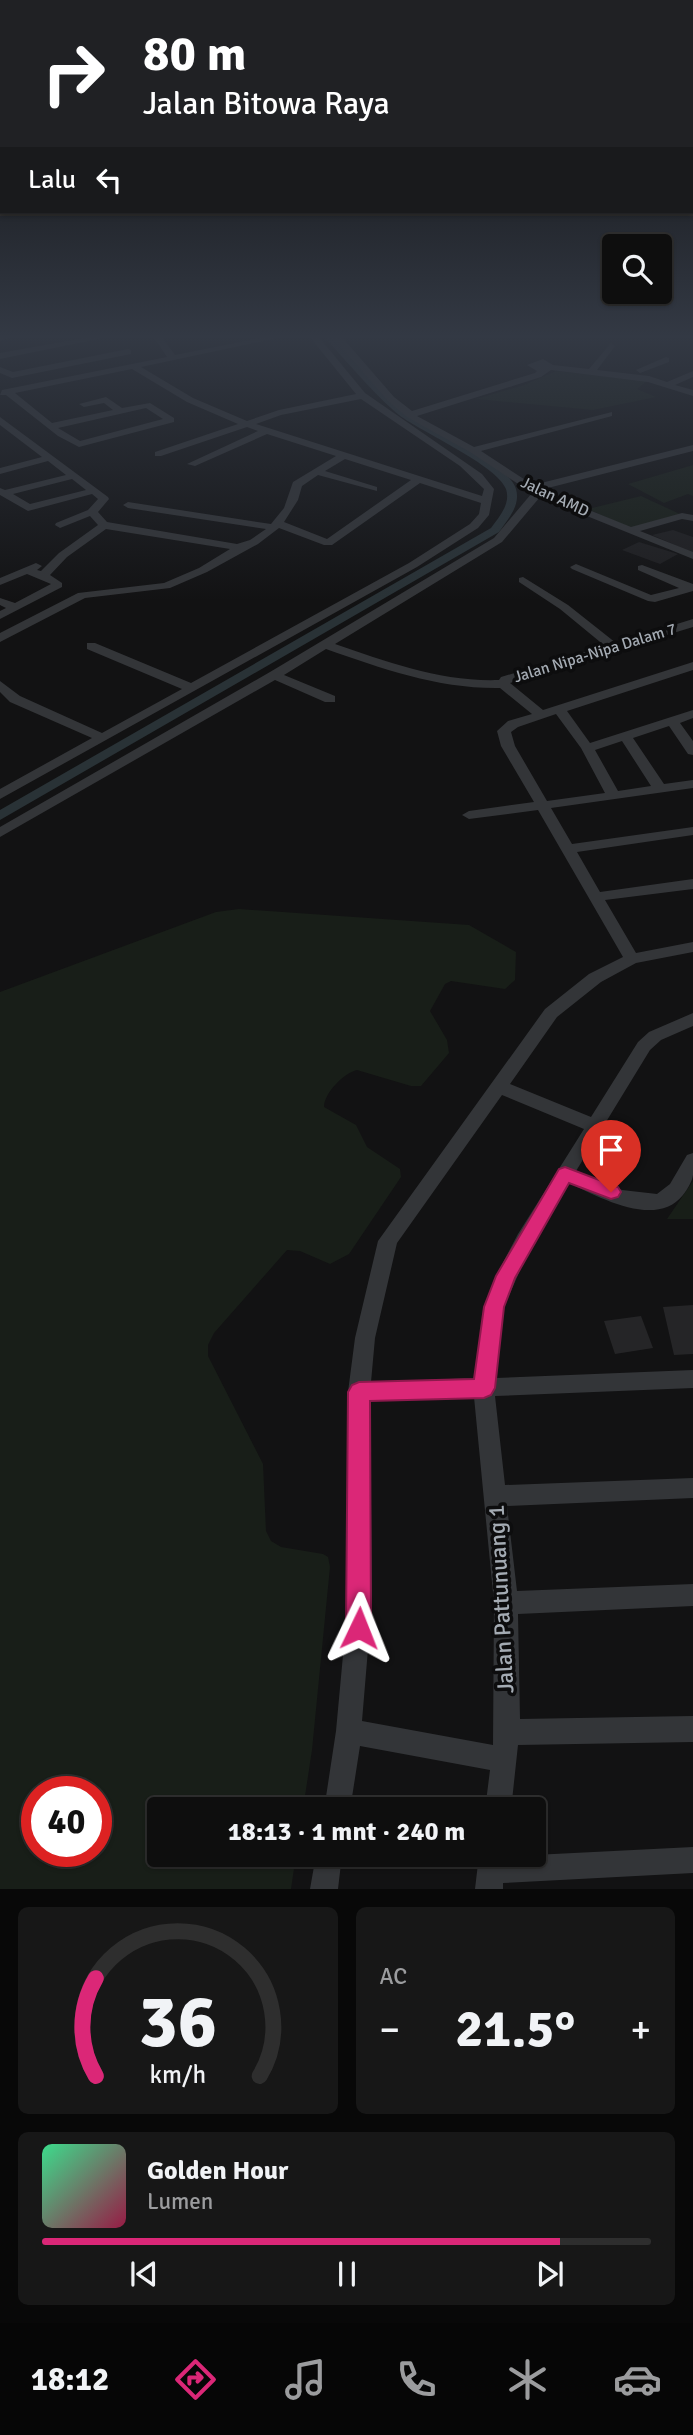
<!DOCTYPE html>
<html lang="id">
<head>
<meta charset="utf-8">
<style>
  :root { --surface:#0e0e0e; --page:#171717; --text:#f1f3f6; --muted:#9b9c9e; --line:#2e2e2e; --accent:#db2777 }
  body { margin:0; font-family:Signika,sans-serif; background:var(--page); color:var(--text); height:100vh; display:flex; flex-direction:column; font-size:26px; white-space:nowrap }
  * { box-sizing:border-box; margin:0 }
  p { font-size:23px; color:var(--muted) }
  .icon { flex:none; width:38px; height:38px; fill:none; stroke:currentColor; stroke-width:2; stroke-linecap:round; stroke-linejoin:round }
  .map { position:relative; height:1889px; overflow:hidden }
  .drawer { display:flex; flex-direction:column; gap:18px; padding:18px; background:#080808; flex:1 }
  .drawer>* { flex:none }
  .banner { position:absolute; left:0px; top:0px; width:693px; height:214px; box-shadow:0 2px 5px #0004,0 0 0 2px var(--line); background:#202124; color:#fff; overflow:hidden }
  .fabs { position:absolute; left:602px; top:234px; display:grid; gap:14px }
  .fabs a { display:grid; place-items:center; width:70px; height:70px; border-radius:7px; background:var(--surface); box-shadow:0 2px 5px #0004,0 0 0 2px var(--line); font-size:35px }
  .speed { position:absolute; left:21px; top:1776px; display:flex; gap:14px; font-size:35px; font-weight:700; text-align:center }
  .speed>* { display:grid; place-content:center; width:91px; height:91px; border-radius:50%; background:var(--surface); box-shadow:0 2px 5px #0004,0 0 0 2px var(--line); line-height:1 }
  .speed .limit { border:10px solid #d22; background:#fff; color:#111 }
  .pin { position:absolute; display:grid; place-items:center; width:60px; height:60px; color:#fff; margin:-72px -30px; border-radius:50% 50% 50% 0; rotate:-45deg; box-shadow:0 0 7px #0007 }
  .pin .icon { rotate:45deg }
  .me { position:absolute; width:77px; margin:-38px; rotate:2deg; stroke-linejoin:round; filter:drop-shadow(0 0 5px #0008) }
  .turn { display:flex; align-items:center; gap:24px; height:147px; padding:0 28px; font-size:32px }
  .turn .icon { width:91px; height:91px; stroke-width:2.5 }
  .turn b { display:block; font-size:49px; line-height:60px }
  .then { display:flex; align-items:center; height:66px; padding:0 28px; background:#0003; gap:14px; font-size:26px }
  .big { font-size:52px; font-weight:700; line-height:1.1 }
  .drawer .tile { flex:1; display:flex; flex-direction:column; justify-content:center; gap:10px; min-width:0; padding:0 24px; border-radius:10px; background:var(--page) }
  .drawer .dial { align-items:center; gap:0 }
  .dial svg { height:182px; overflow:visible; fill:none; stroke:var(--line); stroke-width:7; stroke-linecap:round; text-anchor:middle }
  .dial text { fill:var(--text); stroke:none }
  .song { display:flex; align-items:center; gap:21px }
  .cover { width:84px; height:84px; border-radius:10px; background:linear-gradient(135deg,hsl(150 70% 55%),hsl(340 70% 35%)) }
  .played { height:7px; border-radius:4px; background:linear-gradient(90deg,var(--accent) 85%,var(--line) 85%) }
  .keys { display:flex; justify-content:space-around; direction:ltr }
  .heat { display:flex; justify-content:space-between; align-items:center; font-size:38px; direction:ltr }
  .drawer .tiles { flex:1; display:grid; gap:18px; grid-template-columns:1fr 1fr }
  .tile:last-child { grid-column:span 2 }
  .trip { position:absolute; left:147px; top:1797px; width:399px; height:70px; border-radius:7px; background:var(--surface); box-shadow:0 2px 5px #0004,0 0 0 2px var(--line); font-weight:700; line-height:70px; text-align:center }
  .dock { display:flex; height:112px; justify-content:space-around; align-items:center; background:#060606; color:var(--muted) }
  .dock .icon { width:49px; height:49px }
  .dock .active { color:var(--accent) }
  .dock b { font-size:32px; color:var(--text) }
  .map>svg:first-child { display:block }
</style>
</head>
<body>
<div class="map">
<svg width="693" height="1889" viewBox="0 0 693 1889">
  <rect width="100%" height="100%" fill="#121213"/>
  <!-- built -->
  <path fill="#1e1e20" d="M 673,530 L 693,537 L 693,553 L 652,535 Z
    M 639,542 L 678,554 L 660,564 L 622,550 Z"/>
  <!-- green -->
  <path fill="#181e18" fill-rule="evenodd" d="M 556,371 L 647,381 L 637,389 L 656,397 L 593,410 L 476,399 L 524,385 Z
    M 693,465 L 693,496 L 688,494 L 664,503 L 628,484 Z
    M 641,496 L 680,514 L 630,528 L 588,509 Z
    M 239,909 L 469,925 L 516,952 L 515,980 L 505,989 L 451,981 L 445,984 L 430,1011 L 447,1040 L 449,1053 L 421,1086 L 411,1086 L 357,1070 C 344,1073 324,1093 324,1107 L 356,1125 L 367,1147 L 400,1169 L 401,1177 L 349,1254 L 330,1264 L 300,1251 L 287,1250 L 214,1333 L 208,1345 L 208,1356 L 263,1464 L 266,1531 L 271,1541 L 281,1547 L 323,1554 L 328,1557 L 330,1567 L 312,1750 L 303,1809 L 159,1810 L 159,1855 L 296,1855 L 291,1889 L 0,1889 L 0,992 L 216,912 ZM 96,1792 L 96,1852 L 37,1852 L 37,1792 Z
    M 693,1181 L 693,1219 L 667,1219 Z"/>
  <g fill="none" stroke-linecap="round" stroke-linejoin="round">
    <!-- canal -->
    <path fill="#293236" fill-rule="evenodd" d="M 324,336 L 333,336 C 354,358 385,396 408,412 C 432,429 508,463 516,489 C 521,506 507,520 499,532 L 0,820 L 0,810 L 491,528 C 499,517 511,504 506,489 C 497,465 421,432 399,415 C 376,396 344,359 324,336 Z"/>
  </g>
  <!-- building -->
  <path fill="#252527" d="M 693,1305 L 693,1354 L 674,1355 L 663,1307 Z
    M 641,1316 L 653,1348 L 615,1354 L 604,1321 Z"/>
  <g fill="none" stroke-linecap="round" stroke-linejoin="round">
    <!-- minor -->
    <path fill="#333538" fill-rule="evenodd" d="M 0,336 L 14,336 L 0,341 Z
      M 95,336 L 103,338 L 0,359 L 0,353 Z
      M 153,336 L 161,336 L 175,355 L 269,336 L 287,336 L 141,367 L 193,398 L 247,421 L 279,410 L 356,394 L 309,336 L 318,336 L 365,393 L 482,474 L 494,489 L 489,515 L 478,528 L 417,567 L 0,799 L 0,789 L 92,738 L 10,702 L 0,692 L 0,681 L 20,696 L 102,733 L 182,689 L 87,649 L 87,643 L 95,643 L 191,683 L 409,563 L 470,524 L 479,514 L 481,503 L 420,483 L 332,545 L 324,545 L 279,528 L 258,544 L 207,572 L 170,588 L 85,598 L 0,642 L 0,633 L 78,593 L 164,583 L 199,568 L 230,549 L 106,529 L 67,557 L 50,575 L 62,583 L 62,587 L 0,619 L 0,611 L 6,608 L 0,605 L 0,598 L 15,603 L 51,584 L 27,574 L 0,585 L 0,578 L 36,563 L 42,566 L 37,570 L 41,571 L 59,553 L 98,525 L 90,516 L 60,528 L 55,525 L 56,523 L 88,510 L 98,499 L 92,494 L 28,511 L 0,495 L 0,488 L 5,490 L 66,475 L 48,461 L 0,474 L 0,468 L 42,457 L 0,425 L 0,417 L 108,497 L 109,499 L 98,512 L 107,522 L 237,544 L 250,540 L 266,529 L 128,508 L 123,505 L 128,502 L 271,524 L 284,508 L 293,482 L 336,456 L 267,434 L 195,466 L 187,464 L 258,431 L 247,427 L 161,456 L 155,456 L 155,452 L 238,424 L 187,402 L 132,369 L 15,393 L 52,423 L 113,410 L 104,403 L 84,407 L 79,404 L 106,397 L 122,408 L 150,403 L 174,418 L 174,422 L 79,447 L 58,436 L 6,395 L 0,395 L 2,390 L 167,357 ZM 361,399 L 460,466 L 484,489 L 482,496 L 256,424 L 281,415 ZM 146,408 L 163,419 L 80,441 L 58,428 ZM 345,459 L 411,480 L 327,539 L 284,522 L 298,500 L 302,486 L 318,475 L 377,491 L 377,487 L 325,471 ZM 72,479 L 86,490 L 30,504 L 13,494 Z
      M 332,336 L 341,336 L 394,397 L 412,411 L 535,373 L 537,371 L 527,365 L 543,359 L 553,365 L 589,369 L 611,343 L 615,346 L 597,370 L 649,376 L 667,382 L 693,371 L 693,377 L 675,385 L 693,390 L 693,396 L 648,382 L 551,370 L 541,377 L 417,416 L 474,447 L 612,412 L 612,416 L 481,451 L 533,485 L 693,445 L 693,451 L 540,490 L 631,527 L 682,513 L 693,515 L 693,521 L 682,519 L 640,531 L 693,552 L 693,559 L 540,497 L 502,542 L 335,644 C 388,662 441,682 499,680 L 501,677 L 605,646 L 560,609 L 519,582 L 519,578 L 523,577 L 568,605 L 616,643 L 693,619 L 693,627 L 510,683 L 543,710 L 693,662 L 693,670 L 567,711 L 590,743 L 693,710 L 693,718 L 680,723 L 693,741 L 693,755 L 688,754 L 669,726 L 633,738 L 664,784 L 693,780 L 693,788 L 551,808 L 572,844 L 693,827 L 693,835 L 577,852 L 600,892 L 693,879 L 693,889 L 605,900 L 636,953 L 693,942 L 693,952 L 636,963 L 601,982 L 557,1017 L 510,1084 L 591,1117 L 638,1042 L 649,1032 L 693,1013 L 693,1026 L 661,1040 L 650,1050 L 576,1171 L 622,1190 L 657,1194 L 670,1184 L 687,1155 L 693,1153 C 693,1160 693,1168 693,1175 C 692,1182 687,1190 683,1195 C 656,1229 599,1197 569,1183 L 532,1243 L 504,1307 L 496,1378 L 693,1370 L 693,1388 L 495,1396 L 505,1485 L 693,1478 L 693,1498 L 507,1506 L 517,1591 L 693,1584 L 693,1606 L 518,1614 L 520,1719 L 693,1716 L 693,1742 L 518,1745 L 511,1810 L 485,1810 L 490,1770 L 360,1746 L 350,1810 L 324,1810 L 336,1731 L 348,1601 L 348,1392 L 355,1338 L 378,1241 L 545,1009 L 589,974 L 623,957 L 538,810 L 469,819 L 462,815 L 469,811 L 534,802 L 501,746 L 497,731 L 508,721 L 532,714 L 500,688 C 439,689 383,669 326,649 L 284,675 L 335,696 L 335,702 L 325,702 L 275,680 L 0,837 L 0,827 L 270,672 L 494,538 L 532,493 L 470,452 L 407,417 L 388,401 ZM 556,714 L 581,748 L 605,793 L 547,801 L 515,746 L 511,732 L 518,727 ZM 622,741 L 651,786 L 618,791 L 595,750 ZM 502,1095 L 584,1129 L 518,1234 L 496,1276 L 484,1307 L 475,1378 L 371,1382 L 375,1338 L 397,1243 ZM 474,1397 L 494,1603 L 493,1745 L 362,1721 L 372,1601 L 370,1401 Z
      M 128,349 L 131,350 L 131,354 L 12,378 L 0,373 L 0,367 L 13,372 Z
      M 666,357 L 669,358 L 669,362 L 640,373 L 636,370 Z
      M 576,564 L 651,595 L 679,588 L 638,570 L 638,566 L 642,565 L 693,584 L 693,591 L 655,602 L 648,601 L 572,569 L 570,567 Z
      M 693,1847 L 693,1873 L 503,1883 L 503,1889 L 475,1889 L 479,1855 L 534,1855 Z
      M 316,1855 L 342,1855 L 338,1889 L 310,1889 Z"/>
  </g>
  <!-- sky -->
  <linearGradient id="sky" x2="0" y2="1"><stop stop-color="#0a0a0a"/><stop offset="0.56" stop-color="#333944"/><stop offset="1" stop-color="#333944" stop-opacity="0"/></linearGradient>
  <rect width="693" height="601" fill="url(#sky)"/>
  <!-- route -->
  <path fill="#db2777" stroke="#8e194d" stroke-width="2" d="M 565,1167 L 618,1187 L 621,1192 L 618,1197 L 611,1199 L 569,1183 L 515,1278 L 504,1307 L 495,1388 L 491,1395 L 484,1398 L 370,1401 L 371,1628 L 367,1636 L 359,1639 L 350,1636 L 346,1628 L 348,1392 L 352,1385 L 359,1382 L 474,1379 L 484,1307 L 496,1276 L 559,1169 Z"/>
  <g text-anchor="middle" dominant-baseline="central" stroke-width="7" stroke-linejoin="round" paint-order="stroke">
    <!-- far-street labels -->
    <g font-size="16" fill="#a4abb3" stroke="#0d0d0e">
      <text transform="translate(555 497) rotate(25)">Jalan AMD</text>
      <text transform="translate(595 653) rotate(-17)">Jalan Nipa-Nipa Dalam 7</text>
    </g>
    <!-- near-street labels -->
    <g font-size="23" fill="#a4abb3" stroke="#0d0d0e">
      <text transform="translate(501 1599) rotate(-93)">Jalan Pattunuang 1</text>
    </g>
  </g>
</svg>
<div class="fabs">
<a><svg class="icon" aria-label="search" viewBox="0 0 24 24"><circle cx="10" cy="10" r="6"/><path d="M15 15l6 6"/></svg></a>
</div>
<div class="speed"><div class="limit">40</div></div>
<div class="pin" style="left:611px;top:1192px;background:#d93025"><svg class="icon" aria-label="arrive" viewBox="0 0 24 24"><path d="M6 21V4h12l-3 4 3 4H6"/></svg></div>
<svg class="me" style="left:359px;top:1628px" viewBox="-20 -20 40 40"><path d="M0-17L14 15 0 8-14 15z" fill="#db2777" stroke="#fff" stroke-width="4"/></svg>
<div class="trip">18:13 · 1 mnt · 240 m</div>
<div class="banner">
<div class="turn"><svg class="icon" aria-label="right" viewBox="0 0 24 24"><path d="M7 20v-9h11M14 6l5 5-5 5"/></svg><div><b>80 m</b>Jalan Bitowa Raya</div></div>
<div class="then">Lalu<svg class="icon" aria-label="left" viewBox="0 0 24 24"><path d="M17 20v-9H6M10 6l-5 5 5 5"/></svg></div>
</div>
</div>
<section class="drawer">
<div class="tiles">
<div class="tile dial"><svg viewBox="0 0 100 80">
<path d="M14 69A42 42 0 1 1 86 69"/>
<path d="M14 69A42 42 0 0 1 14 26" stroke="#db2777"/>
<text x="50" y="56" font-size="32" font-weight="700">36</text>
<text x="50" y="72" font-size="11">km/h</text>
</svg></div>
<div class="tile"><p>AC</p>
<div class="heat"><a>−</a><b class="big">21.5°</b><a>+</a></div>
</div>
<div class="tile">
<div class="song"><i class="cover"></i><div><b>Golden Hour</b><p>Lumen</p></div></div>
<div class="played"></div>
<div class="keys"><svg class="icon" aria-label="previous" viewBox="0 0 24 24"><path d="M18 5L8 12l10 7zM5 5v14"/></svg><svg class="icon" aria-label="pause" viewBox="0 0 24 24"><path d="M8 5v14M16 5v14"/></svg><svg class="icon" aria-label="next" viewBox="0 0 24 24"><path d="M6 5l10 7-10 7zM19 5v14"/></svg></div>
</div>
</div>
</section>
<nav class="dock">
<b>18:12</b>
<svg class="icon active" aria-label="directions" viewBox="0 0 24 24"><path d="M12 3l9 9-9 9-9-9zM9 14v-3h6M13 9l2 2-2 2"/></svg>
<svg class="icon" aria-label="music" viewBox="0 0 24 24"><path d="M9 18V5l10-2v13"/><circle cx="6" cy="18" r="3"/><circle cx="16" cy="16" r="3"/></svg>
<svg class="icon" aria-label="phone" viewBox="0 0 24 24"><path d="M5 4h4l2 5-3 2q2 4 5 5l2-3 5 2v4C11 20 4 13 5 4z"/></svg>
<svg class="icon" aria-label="climate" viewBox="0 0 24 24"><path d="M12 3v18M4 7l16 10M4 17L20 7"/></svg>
<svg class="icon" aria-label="car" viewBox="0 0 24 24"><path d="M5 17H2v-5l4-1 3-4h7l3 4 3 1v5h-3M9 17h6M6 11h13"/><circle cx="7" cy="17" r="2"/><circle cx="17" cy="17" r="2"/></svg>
</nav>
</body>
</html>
